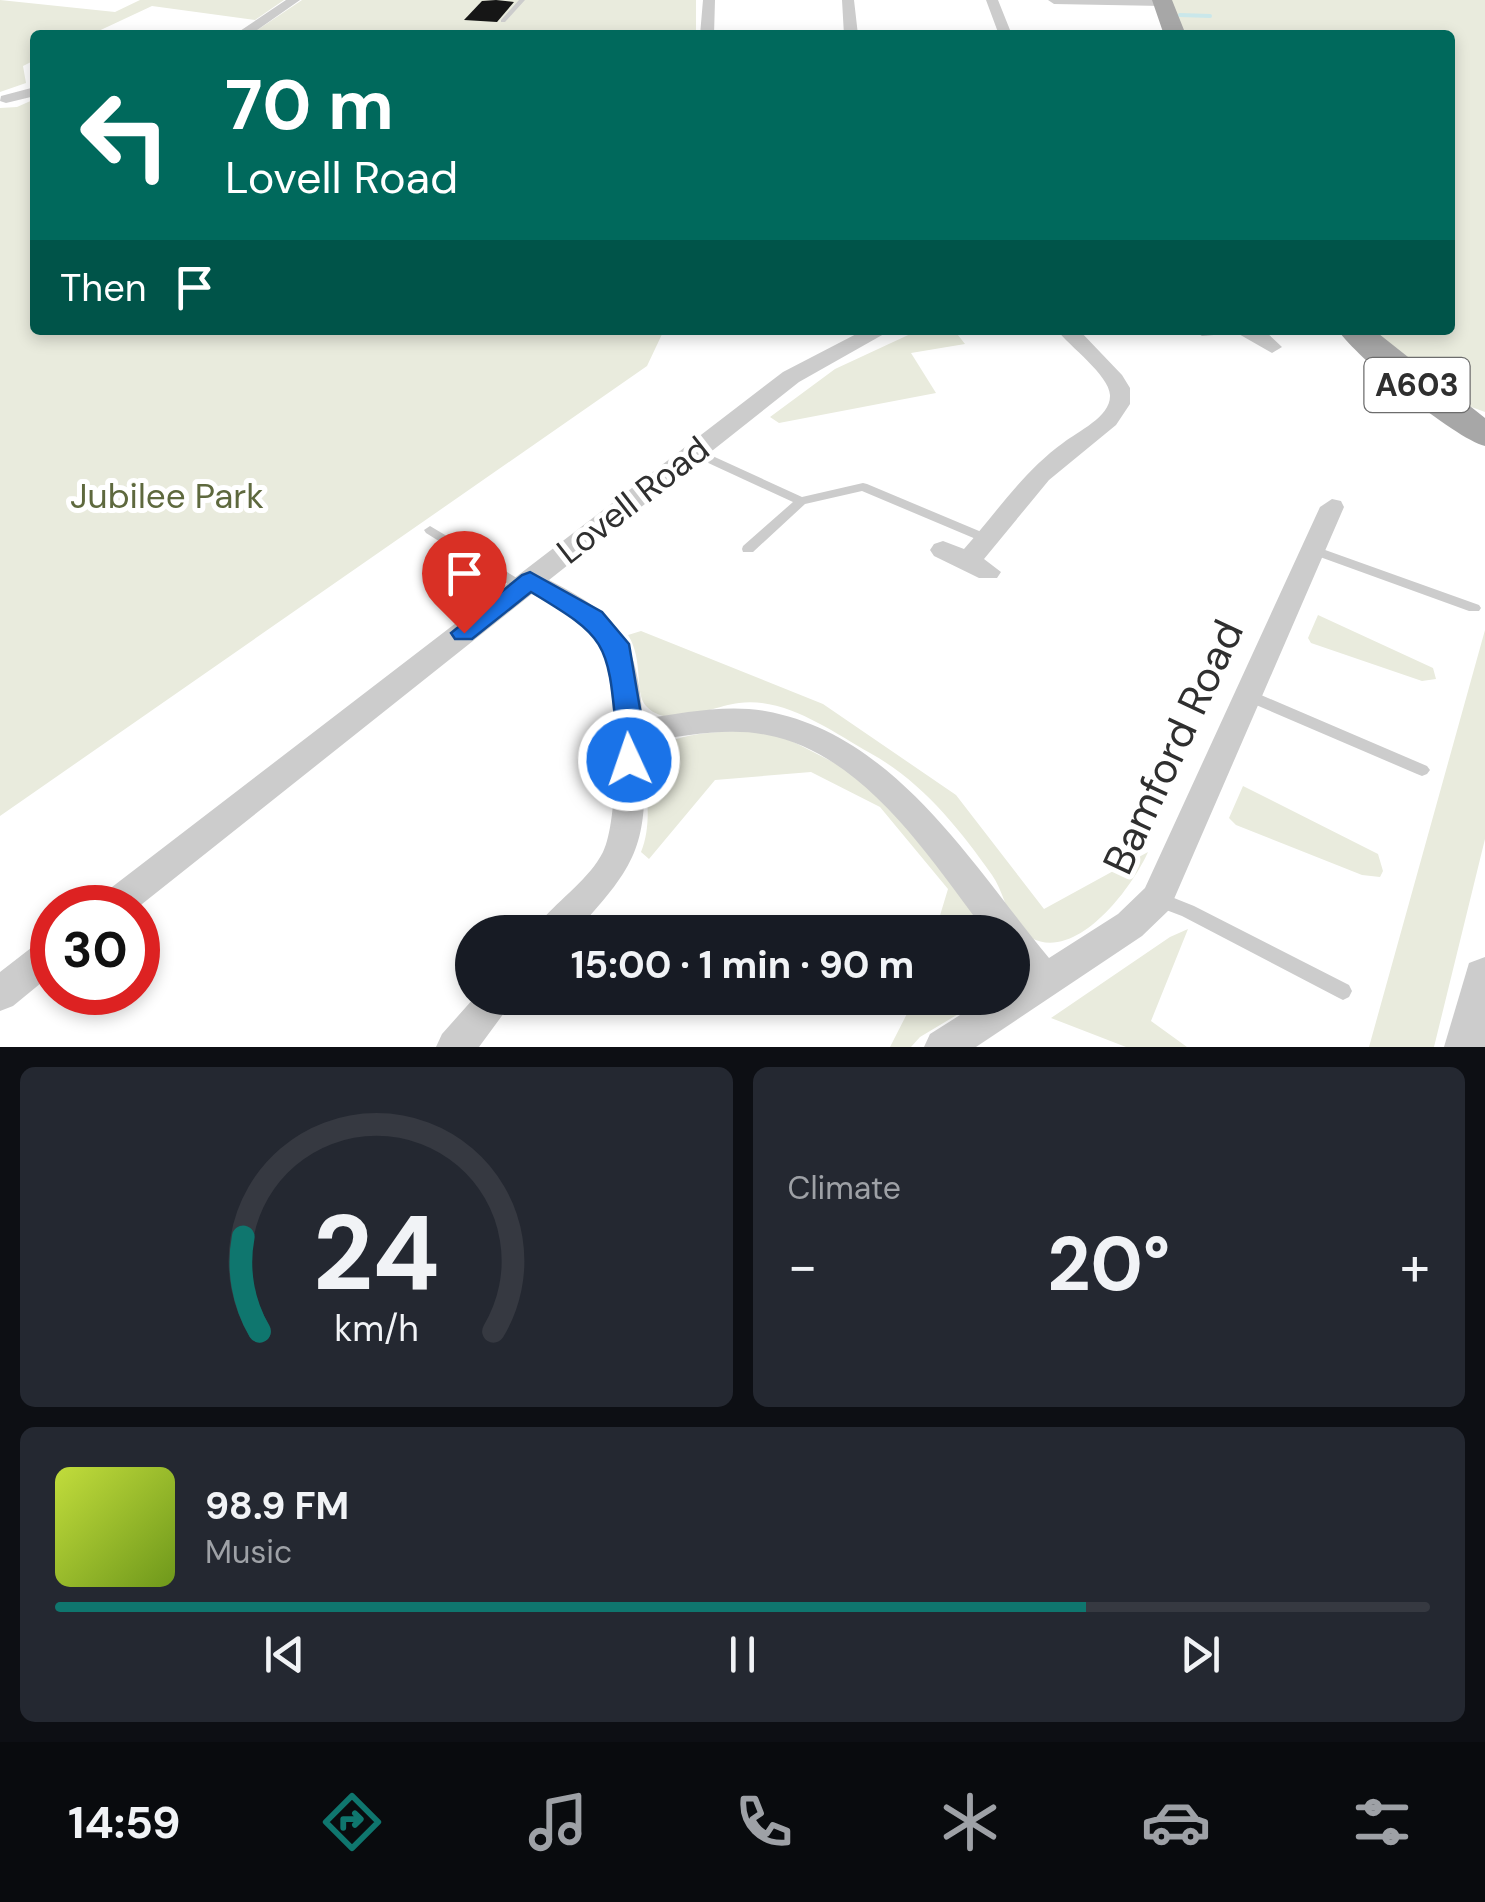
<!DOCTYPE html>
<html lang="en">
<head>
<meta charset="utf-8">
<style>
  :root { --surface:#171b24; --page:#242831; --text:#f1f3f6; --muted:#9ea1a6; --line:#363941; --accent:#0f766e }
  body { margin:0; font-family:"DM Sans",sans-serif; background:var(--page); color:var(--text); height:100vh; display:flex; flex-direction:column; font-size:38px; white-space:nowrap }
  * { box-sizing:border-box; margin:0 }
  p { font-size:32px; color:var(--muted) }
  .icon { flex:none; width:55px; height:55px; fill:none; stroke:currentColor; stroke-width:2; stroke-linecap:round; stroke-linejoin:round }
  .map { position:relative; height:1047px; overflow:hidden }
  .sheet { display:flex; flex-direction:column; gap:20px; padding:20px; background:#0d0f14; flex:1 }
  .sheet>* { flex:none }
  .top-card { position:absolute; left:30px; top:30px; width:1425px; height:305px; border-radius:10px; box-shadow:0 5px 15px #0003; background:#00695c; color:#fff; overflow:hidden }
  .speed { position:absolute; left:30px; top:885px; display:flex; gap:20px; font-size:50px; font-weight:700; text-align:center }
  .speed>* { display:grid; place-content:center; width:130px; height:130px; border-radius:50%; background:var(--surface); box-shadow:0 5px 15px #0003; line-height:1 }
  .speed .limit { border:15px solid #d22; background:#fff; color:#111 }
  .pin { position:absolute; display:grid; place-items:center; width:85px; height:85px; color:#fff; margin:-102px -42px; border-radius:50% 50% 50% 0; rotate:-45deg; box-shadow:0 0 10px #0007 }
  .pin .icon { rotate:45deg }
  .me { position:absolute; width:110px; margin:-55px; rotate:357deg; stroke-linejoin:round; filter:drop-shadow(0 0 8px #0008) }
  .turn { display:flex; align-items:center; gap:35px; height:210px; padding:0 30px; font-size:45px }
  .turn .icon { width:130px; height:130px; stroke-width:2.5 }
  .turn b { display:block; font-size:70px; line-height:85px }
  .then { display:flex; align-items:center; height:95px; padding:0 30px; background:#0003; gap:20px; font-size:38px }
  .big { font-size:75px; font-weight:700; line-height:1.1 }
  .sheet .card { flex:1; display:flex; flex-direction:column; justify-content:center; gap:15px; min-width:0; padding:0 35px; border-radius:15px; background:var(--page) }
  .sheet .dial { align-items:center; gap:0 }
  .dial svg { height:260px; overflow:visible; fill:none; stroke:var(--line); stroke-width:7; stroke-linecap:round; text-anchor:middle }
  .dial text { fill:var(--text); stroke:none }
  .song { display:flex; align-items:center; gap:30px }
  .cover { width:120px; height:120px; border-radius:15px; background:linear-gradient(135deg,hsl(70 70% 55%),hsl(80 70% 35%)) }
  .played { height:10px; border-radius:5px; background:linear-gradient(90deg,var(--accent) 75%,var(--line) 75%) }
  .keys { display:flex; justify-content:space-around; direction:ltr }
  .heat { display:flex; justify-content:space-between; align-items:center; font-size:55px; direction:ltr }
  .sheet .tiles { flex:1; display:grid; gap:20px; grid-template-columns:1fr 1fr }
  .card:last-child { grid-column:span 2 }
  .trip { position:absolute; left:455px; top:915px; width:575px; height:100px; border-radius:50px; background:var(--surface); box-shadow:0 5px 15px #0003; font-weight:700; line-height:100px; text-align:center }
  .tab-bar { display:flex; height:160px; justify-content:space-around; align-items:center; background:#090b0e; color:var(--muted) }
  .tab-bar .icon { width:70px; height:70px }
  .tab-bar .current { color:var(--accent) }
  .tab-bar b { font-size:45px; color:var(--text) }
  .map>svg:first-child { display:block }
</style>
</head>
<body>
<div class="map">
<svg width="1485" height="1047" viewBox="0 0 1485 1047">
  <rect width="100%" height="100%" fill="#fff"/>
  <!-- green -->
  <path fill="#e9ebdd" d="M 0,0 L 115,12 L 140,0 L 284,0 L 255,20 L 152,6 L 90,35 L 35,35 L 35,60 L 23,66 L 26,83 L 0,92 Z
    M 302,0 L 696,0 L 696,35 L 250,35 Z
    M 1168,0 L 1485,0 L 1485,412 L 1463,404 L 1364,330 L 1450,330 L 1450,35 L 1182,35 Z
    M 35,99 L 35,330 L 664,330 L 647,366 L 0,816 L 0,108 L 17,107 Z
    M 919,330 L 954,330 L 965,344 L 911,353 L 936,393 L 779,423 L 770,417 L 835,369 Z
    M 1318,615 L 1433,668 L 1436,679 L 1422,681 L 1311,643 L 1308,638 Z
    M 1485,630 L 1485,839 L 1434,1047 L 1369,1047 Z
    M 641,631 L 823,704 L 956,795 L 1044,909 L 1148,852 C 1132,888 1077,962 1031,938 C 1007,925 1006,895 992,875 C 959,828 921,781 870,753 C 831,731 785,697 739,703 C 711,706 669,731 646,706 C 634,693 644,660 628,635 Z
    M 748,730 L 778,734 L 868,780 L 991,932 L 935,932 L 948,889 L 880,807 L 811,772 L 715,780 L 649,859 L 641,852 C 650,830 648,806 646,783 C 640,729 711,734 748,730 Z
    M 1243,786 L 1378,854 L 1383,871 L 1380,877 L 1362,875 L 1236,825 L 1229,818 Z
    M 1188,929 L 1151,1021 L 1187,1047 L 1126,1047 L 1051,1018 L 1170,937 Z
    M 915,998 L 985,998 L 920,1037 L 911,1047 L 890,1047 Z"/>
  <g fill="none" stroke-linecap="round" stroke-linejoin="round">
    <!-- stream -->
    <path stroke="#cae7ea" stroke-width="4" d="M 1180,15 L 1210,16"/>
  </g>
  <!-- building -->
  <path fill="#161616" d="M 482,1 L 496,0 L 514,2 L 497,22 L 464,20 Z"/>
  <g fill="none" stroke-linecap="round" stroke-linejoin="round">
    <!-- service -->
    <path fill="#ccc" fill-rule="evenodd" d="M 519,0 L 525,0 L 505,22 L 501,22 L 501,20 Z
      M 695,448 L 802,497 L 863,483 L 867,484 L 991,536 L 993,539 L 991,542 L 983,542 L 862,491 L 805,504 L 753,552 L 743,552 L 742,549 L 743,546 L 793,502 L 691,455 L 689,452 Z
      M 430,526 L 527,584 L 529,587 L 527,590 L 517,590 L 426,533 L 424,530 Z
      M 1314,546 L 1479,605 L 1481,608 L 1479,611 L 1469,611 L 1309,553 L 1308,550 L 1309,547 Z
      M 1247,689 L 1427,766 L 1430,770 L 1427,774 L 1422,776 L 1417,774 L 1242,699 L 1240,695 L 1242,691 Z
      M 1159,892 L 1194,906 L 1349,985 L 1352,991 L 1349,997 L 1343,1000 L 1337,997 L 1182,916 L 1153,905 L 1151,900 L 1153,895 Z"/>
    <!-- minor -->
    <path fill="#ccc" fill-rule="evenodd" d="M 286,0 L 300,0 L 250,35 L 234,35 Z
      M 703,0 L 715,0 L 714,35 L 700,35 Z
      M 842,0 L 854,0 L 858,35 L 844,35 Z
      M 986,0 L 998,0 L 1010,30 L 1020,35 L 999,35 Z
      M 1048,0 L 1168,0 L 1169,2 L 1163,6 L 1054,4 Z
      M 35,87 L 35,96 L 6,103 L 0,101 L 1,96 Z
      M 864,330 L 891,330 L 799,382 L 549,580 C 621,617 636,637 643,719 C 683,713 725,704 765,711 C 895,734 972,865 1049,958 L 1118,914 L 1145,888 L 1320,507 L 1332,499 L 1341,501 L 1344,507 L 1174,899 L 1169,910 L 1142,936 L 976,1047 L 924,1047 L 930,1034 L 987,998 L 1012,998 L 1012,981 L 1019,977 L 1012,968 L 1012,932 L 986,932 C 930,859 865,754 767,735 C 727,727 684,736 644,742 C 647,842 643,859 575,932 L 536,932 L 541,921 C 560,899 590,878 603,852 C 621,816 619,669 596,637 C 582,617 553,605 532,594 L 137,908 L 94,908 L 99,897 L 783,372 Z
      M 1057,330 L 1079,330 L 1122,375 L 1130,388 L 1130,404 L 1116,425 L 1049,480 L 984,559 L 1001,572 L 997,578 L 979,578 L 934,556 L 930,550 L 934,544 L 943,541 L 964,549 C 996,513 1024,471 1063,443 C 1078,431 1111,417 1110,395 C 1109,375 1069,346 1057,330 Z
      M 1192,330 L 1264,330 L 1282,347 L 1272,353 L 1237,333 L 1202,336 Z
      M 52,937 L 52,974 L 13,1006 L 0,1011 L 0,972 L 40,941 Z
      M 474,998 L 515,998 L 479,1047 L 436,1047 L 442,1034 Z"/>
    <!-- tertiary -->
    <path fill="#ccc" fill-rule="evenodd" d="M 1485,957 L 1485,1047 L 1444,1047 L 1469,963 Z"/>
    <!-- primary -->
    <path fill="#a7a7a7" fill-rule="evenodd" d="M 1152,0 L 1172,0 L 1186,35 L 1164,35 Z
      M 1338,330 L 1374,330 L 1485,418 L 1485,446 C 1454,438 1356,357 1338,330 Z"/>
  </g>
  <!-- route -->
  <path fill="#1a73e8" stroke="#114b97" stroke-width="2.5" d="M 530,572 L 602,612 L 629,644 L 644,732 L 643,760 L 639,768 L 629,771 L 619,768 C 613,755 617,743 616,729 C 608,641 606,637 531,592 L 472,639 L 455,639 L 451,633 L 522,575 Z"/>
  <g text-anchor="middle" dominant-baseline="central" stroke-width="10" stroke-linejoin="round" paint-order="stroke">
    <!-- shield labels -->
    <rect fill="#fff" stroke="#6d6d6d" stroke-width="2.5" x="1364.5" y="358" width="105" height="54" rx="8"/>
    <g font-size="32" font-weight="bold" fill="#2f2f2f">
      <text x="1417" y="385">A603</text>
    </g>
    <!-- park labels -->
    <g font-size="35" fill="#5e693e" stroke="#fff">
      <text x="167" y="496">Jubilee Park</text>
    </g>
    <!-- street labels -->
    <g font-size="35" fill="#2f2f2f" stroke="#fff">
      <text transform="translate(633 500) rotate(-38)">Lovell Road</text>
    </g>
    <!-- near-street labels -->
    <g font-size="42" fill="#2f2f2f" stroke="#fff">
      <text transform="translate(1173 747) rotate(-65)">Bamford Road</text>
    </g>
  </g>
</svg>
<div class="speed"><div class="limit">30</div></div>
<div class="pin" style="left:464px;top:633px;background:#d93025"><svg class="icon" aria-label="arrive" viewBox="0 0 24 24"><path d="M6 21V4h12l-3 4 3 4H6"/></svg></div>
<svg class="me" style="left:629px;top:760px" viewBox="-20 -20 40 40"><circle r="17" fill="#1a73e8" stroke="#fff" stroke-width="3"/><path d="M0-11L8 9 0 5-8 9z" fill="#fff"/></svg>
<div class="trip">15:00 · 1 min · 90 m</div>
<div class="top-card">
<div class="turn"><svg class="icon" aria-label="left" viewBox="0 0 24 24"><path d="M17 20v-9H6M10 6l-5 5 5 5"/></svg><div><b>70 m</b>Lovell Road</div></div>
<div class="then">Then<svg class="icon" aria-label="arrive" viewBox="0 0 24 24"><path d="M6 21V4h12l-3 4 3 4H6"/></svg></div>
</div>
</div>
<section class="sheet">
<div class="tiles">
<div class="card dial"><svg viewBox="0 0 100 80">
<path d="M14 69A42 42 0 1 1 86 69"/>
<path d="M14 69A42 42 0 0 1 9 40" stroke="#0f766e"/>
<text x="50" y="56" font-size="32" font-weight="700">24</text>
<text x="50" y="72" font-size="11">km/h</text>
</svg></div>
<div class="card"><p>Climate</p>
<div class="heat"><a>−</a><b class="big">20°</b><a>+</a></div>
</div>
<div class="card">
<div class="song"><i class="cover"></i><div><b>98.9 FM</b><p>Music</p></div></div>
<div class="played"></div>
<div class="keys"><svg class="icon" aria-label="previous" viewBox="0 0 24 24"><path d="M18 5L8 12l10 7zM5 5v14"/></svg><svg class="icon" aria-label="pause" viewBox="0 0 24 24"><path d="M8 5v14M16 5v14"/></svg><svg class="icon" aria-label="next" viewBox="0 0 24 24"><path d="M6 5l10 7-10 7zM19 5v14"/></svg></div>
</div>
</div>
</section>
<nav class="tab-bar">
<b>14:59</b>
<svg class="icon current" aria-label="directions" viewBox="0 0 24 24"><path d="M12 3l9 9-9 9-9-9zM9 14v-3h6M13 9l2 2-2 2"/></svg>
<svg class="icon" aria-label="music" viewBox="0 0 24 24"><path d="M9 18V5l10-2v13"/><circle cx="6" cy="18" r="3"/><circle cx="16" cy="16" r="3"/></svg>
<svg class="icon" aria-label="phone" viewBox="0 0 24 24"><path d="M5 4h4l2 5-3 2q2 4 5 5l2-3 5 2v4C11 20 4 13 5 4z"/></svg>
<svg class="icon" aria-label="climate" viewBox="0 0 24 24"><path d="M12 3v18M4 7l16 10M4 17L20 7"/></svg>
<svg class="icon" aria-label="car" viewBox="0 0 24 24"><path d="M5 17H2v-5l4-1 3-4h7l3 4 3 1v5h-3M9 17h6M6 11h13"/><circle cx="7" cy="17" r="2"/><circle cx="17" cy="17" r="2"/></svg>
<svg class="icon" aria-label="filters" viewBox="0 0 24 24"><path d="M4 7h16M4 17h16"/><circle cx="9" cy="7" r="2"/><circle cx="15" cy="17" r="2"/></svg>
</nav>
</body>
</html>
